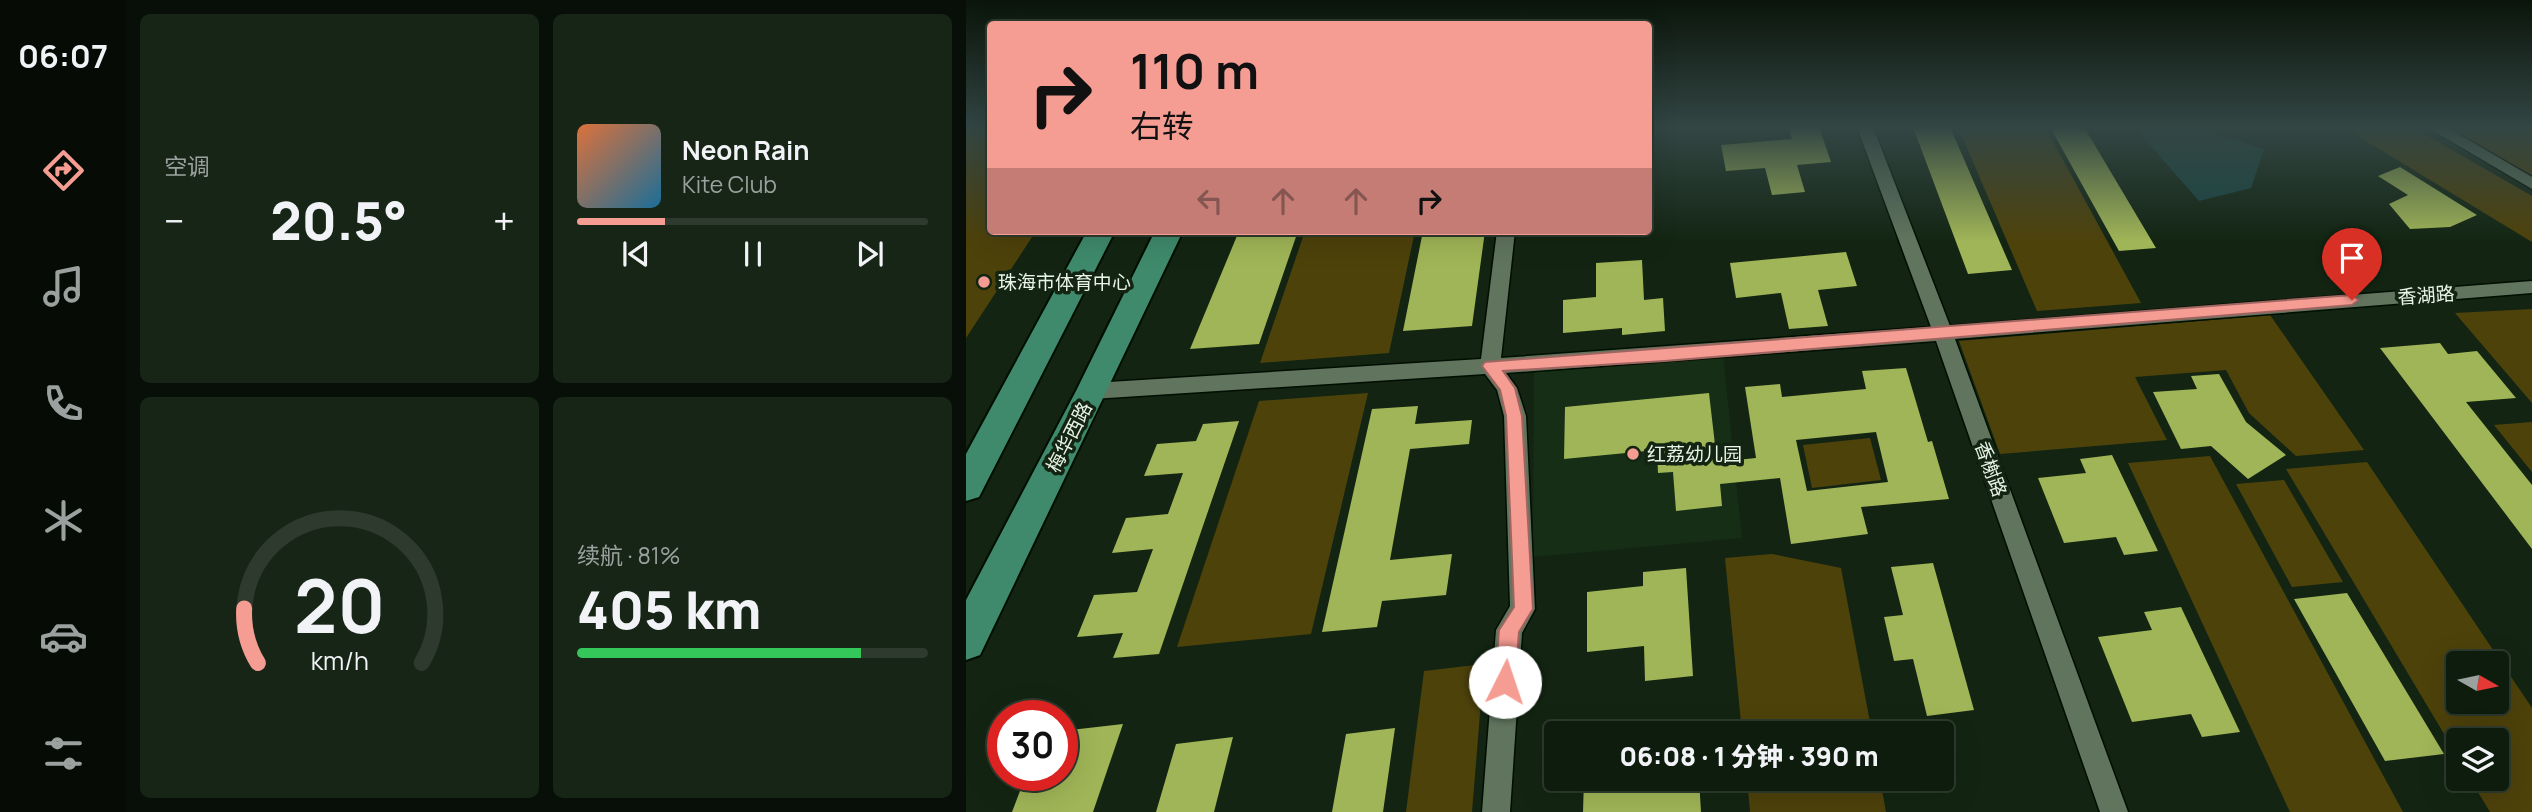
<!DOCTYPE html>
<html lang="zh">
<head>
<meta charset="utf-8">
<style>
  :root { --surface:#0e1c0e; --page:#172517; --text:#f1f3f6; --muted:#9ba19e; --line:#2e3a2e; --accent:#f59c93 }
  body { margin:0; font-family:Manrope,"Noto Sans SC",sans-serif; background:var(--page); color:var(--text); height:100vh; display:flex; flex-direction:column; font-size:26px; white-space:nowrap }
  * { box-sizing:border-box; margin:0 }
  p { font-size:23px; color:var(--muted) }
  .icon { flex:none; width:38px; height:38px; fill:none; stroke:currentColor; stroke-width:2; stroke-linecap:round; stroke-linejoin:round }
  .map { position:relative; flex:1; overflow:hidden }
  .panel { display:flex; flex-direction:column; gap:14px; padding:14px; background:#080f08; width:840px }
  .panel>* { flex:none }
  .top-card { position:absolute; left:21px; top:21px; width:665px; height:214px; border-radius:7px; box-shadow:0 7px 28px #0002,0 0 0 2px var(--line); background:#f59c93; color:#111; overflow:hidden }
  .needle { width:46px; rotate:99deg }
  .fabs { position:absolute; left:1480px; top:651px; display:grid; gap:14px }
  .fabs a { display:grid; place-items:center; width:63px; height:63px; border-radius:7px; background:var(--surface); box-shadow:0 7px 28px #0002,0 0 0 2px var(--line); font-size:35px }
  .speed { position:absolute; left:21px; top:700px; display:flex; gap:14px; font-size:35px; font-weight:700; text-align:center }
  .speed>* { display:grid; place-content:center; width:91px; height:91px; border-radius:50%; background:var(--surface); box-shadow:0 7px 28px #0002,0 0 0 2px var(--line); line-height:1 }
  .speed .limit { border:10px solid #d22; background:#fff; color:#111 }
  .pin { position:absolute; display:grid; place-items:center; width:60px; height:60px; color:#fff; margin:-72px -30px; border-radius:50% 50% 50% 0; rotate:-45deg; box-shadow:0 0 7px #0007 }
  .pin .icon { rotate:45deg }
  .me { position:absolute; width:77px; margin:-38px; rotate:4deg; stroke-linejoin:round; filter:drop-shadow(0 0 5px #0008) }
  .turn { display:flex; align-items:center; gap:24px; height:147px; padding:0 28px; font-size:32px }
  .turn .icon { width:91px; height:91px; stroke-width:2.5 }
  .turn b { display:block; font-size:49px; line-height:60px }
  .lanes { display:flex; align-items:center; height:66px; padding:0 28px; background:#0003; justify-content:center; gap:35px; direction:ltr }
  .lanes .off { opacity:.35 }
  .big { font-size:52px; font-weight:800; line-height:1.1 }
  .panel .tile { flex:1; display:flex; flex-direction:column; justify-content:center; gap:10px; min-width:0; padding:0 24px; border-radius:10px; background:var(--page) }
  .panel .dial { align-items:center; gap:0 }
  .dial svg { height:182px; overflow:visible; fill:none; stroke:var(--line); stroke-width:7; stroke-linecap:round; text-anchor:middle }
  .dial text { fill:var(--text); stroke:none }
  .song { display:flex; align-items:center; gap:21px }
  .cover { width:84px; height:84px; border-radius:10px; background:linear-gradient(135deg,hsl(20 70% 55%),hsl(200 70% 35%)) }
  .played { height:7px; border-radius:4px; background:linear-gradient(90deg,var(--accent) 25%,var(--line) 25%) }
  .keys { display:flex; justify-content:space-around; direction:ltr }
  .heat { display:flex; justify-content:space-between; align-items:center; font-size:38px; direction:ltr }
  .charge { height:10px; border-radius:5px; background:linear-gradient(90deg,#34c759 81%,var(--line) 0) }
  .panel .tiles { flex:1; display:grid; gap:14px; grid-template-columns:repeat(2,1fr) }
  .trip { position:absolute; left:578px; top:721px; width:410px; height:70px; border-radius:7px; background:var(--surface); box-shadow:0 7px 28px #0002,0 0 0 2px var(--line); font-weight:800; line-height:70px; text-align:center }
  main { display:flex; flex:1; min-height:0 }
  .menu { display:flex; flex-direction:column; width:126px; justify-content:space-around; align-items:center; background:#060b06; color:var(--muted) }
  .menu .icon { width:49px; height:49px }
  .menu .current { color:var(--accent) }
  .menu b { font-size:32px; color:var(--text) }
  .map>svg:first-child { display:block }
</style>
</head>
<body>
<main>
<nav class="menu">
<b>06:07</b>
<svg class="icon current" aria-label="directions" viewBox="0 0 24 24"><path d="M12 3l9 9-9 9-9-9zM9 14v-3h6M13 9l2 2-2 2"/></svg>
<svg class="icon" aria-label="music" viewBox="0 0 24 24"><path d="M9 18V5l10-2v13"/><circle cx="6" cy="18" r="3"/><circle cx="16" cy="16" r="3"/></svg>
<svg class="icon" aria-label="phone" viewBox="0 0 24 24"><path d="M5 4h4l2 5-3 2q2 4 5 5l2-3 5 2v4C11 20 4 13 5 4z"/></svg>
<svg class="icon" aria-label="climate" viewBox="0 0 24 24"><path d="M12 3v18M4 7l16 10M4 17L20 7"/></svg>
<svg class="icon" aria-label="car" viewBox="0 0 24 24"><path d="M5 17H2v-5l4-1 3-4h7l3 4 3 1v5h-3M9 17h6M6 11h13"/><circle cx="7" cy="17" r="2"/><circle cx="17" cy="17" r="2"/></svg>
<svg class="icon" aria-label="filters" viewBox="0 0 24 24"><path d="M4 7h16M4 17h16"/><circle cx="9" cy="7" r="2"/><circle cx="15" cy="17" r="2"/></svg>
</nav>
<section class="panel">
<div class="tiles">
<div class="tile"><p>空调</p>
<div class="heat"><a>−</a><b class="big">20.5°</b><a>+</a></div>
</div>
<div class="tile">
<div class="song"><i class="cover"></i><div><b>Neon Rain</b><p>Kite Club</p></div></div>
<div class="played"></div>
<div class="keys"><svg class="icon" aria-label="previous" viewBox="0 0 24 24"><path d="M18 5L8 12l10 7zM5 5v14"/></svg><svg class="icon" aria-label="pause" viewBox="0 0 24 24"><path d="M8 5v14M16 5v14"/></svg><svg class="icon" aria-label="next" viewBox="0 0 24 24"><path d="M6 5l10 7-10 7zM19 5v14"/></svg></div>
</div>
<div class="tile dial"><svg viewBox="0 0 100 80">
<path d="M14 69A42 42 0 1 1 86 69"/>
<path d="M14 69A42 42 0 0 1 8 45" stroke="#f59c93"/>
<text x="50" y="56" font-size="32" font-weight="700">20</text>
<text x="50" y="72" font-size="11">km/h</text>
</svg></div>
<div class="tile"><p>续航 · 81%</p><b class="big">405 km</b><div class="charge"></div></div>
</div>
</section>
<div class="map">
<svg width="1566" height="812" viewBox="0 0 1566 812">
  <rect width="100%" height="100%" fill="#132512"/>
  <!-- built -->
  <path fill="#162e16" d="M 757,355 L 776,538 L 567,557 L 568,370 Z"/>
  <!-- green -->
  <path fill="#4e420b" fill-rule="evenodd" d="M 0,127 L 24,127 L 24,231 L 70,231 L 0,338 Z
    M 992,127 L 1079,127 L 1175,303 L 1071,311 Z
    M 1377,127 L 1446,127 L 1566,196 L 1566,242 Z
    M 1468,127 L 1566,127 L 1566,184 Z
    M 339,231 L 449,231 L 423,353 L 294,363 Z
    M 1566,309 L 1566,403 L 1489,313 Z
    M 1304,315 L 1398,450 L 1330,456 L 1283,413 L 1260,370 L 1169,377 L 1201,440 L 1034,454 L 993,341 Z
    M 402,393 L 345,634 L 211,647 L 293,401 Z
    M 1566,422 L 1566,472 L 1528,425 Z
    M 904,438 L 915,480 L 846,488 L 837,445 Z
    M 1244,456 L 1437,812 L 1324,812 L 1162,463 Z
    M 1401,462 L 1566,708 L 1566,812 L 1524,812 L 1504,779 L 1531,779 L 1531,740 L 1493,740 L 1493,759 L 1320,469 ZM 1493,663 L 1531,663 L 1531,702 L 1493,702 Z
    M 1318,480 L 1377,582 L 1326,587 L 1270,484 Z
    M 806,554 L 875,568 L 906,733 L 776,733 L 759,558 Z
    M 518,664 L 506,812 L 440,812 L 458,671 Z
    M 781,779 L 914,779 L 920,812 L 784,812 Z"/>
  <!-- water -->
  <path fill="#194644" d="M 1174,127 L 1241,127 L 1241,131 L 1298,149 L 1285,188 L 1233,201 L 1178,138 Z"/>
  <!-- building -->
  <path fill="#a0b557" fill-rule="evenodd" d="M 823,127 L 853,127 L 865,162 L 831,165 L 839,192 L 806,195 L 799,168 L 760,171 L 755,145 L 826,139 Z
    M 947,127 L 984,127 L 1046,270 L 1002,274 Z
    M 1084,127 L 1118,127 L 1190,248 L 1153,251 Z
    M 1434,167 L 1511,215 L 1484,227 L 1444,229 L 1423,204 L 1442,195 L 1412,176 Z
    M 273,231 L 332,231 L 293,344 L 224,349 Z
    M 457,231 L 519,231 L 506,326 L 437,331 Z
    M 880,252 L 891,286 L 852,290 L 862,326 L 823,329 L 815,293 L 770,298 L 764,263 Z
    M 676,260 L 678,300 L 697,298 L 699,331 L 656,335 L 656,328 L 597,333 L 597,300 L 630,297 L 630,263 Z
    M 1474,343 L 1482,354 L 1511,351 L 1550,398 L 1500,402 L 1566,485 L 1566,549 L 1414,348 Z
    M 940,368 L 962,442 L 966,441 L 983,499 L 895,507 L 902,534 L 825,544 L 814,478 L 754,484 L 756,506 L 710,511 L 707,472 L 692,473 L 691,450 L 598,459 L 599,407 L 743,393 L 751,462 L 790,458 L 779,387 L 814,384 L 816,397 L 900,389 L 896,371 ZM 910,432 L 922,482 L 841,491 L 830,440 Z
    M 1253,374 L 1280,422 L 1320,455 L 1282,479 L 1245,446 L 1215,449 L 1187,392 L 1231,389 L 1225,376 Z
    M 452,406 L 449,424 L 506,420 L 503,444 L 444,449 L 424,560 L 486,554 L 480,595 L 416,601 L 411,627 L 356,632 L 406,409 Z
    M 273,421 L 193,654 L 147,658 L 157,633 L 111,637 L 128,595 L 171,592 L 187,549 L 146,553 L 160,518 L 202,514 L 217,473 L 178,476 L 191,444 L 230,441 L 237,424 Z
    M 1146,455 L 1192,551 L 1158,555 L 1150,537 L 1098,543 L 1072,478 L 1120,473 L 1114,459 Z
    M 967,563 L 1008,710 L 961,716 L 947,659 L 928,661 L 918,617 L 937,615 L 925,567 Z
    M 720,568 L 727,676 L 679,681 L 678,646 L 621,652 L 621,592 L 677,586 L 677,572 Z
    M 1381,593 L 1478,754 L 1419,761 L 1328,599 Z
    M 1215,607 L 1274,732 L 1236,737 L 1225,714 L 1166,722 L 1132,637 L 1186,630 L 1178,612 Z
    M 157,724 L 127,812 L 46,812 L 60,775 L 96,775 L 96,731 Z
    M 429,728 L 417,812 L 366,812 L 380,734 Z
    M 267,737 L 248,812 L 190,812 L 210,744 Z
    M 618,779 L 733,779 L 735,812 L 617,812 Z"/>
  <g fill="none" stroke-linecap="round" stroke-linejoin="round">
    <defs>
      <path id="minor" d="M 891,127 L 907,127 L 984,326 L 1566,281 L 1566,293 L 989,339 L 1162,812 L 1134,812 L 970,341 L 540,373 L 551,388 L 560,416 L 569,609 L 556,633 L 544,812 L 516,812 L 530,630 L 544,606 L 538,416 L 531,390 L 519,374 L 126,399 L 119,397 L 116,391 L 119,385 L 126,383 L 515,359 L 531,231 L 549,231 L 535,358 L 965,327 Z
        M 1461,127 L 1480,127 L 1566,177 L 1566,189 Z"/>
      <path id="primary" d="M 121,231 L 149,231 L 13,497 L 0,501 L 0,454 Z
        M 189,231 L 217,231 L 14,655 L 0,660 L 0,600 L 110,391 Z"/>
    </defs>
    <!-- minor casing -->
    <use href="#minor" stroke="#010e01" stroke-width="3"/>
    <!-- primary casing -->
    <use href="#primary" stroke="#010e01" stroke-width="4"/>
    <!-- minor -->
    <use href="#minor" fill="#60745e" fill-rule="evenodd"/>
    <!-- primary -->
    <use href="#primary" fill="#3f8a6c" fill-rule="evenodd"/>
  </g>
  <!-- sky -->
  <linearGradient id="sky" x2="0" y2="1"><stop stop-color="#0a140a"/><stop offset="0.53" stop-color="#334644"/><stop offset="1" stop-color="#334644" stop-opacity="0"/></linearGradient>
  <rect width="1566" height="241" fill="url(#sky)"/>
  <!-- route -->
  <path fill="#f59c93" stroke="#9f6560" stroke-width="2" d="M 1386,295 L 1393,300 L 1386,305 L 699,361 L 537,371 L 549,388 L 556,416 L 567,609 L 553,632 L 549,682 L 546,689 L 539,692 L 532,689 L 529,682 L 533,630 L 548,607 L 540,416 L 534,390 L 516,366 L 519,362 Z"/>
  <!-- markers -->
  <g fill="#f59c93" stroke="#132512" stroke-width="2.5">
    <circle cx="18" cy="282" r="7"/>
    <circle cx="667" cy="454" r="7"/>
  </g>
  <g text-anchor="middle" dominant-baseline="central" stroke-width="7" stroke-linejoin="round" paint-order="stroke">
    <!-- poi labels -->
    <g font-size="19" fill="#e8f4e7" stroke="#132512" text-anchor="start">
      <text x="32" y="282">珠海市体育中心</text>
      <text x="681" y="454">红荔幼儿园</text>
    </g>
    <!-- street labels -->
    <g font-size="19" fill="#e8f4e7" stroke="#132512">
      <text transform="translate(1460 295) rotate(-4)">香湖路</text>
      <text transform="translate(103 437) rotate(-63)">梅华西路</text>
      <text transform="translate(1025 469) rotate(70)">香榭路</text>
    </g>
  </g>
</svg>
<div class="fabs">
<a><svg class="needle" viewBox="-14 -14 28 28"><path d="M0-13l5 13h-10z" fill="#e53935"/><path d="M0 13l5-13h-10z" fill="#9ba19e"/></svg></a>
<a><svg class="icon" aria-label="layers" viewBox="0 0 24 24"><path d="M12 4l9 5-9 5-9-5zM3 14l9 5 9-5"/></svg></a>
</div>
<div class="speed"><div class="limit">30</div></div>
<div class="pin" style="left:1386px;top:300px;background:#d93025"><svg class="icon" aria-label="arrive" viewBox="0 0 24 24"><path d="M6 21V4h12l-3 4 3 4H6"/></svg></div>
<svg class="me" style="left:539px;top:682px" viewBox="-20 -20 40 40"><circle r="19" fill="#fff"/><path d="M0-13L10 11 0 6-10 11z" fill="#f59c93"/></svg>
<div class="trip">06:08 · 1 分钟 · 390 m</div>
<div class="top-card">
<div class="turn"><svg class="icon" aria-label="right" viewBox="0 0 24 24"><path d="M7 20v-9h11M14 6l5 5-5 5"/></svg><div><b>110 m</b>右转</div></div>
<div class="lanes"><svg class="icon off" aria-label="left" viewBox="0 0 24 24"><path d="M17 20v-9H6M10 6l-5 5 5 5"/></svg><svg class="icon off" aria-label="ahead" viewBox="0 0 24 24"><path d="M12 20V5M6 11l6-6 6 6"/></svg><svg class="icon off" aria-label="ahead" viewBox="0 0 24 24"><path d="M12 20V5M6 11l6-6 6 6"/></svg><svg class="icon" aria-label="right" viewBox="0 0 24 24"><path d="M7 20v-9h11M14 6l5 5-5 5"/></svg></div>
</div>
</div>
</main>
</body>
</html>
